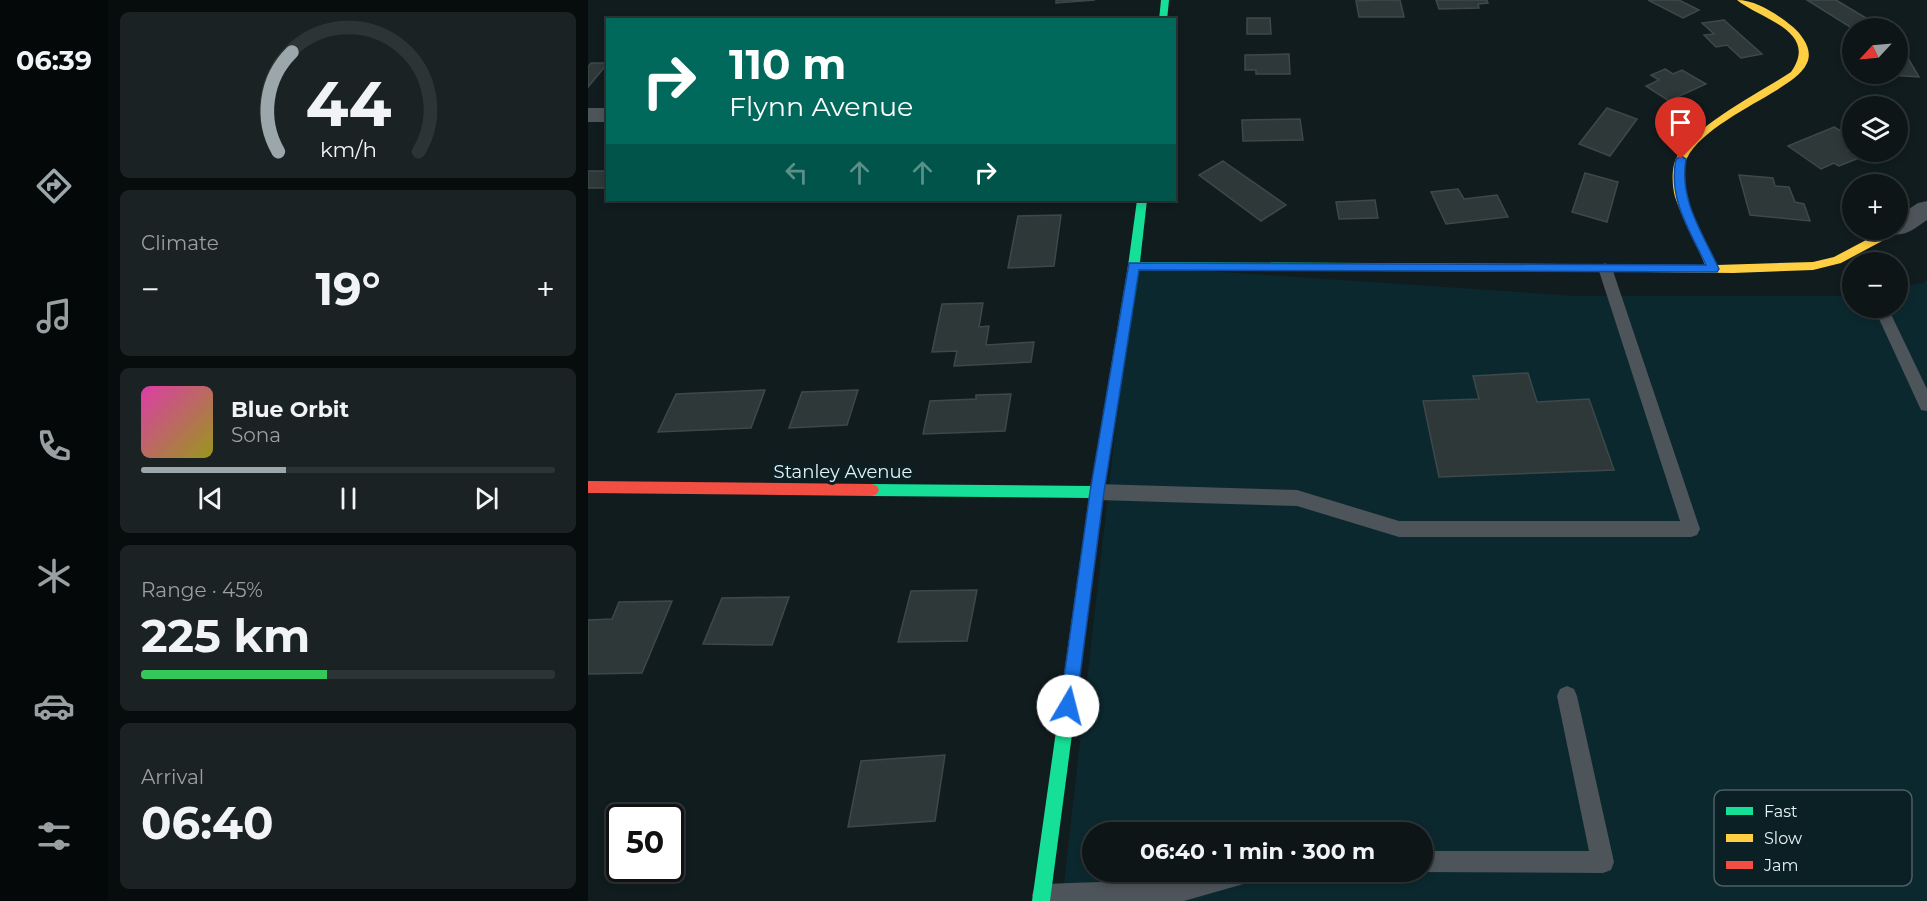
<!DOCTYPE html>
<html lang="en">
<head>
<meta charset="utf-8">
<style>
  :root { --surface:#0d1517; --page:#1b2224; --text:#f1f3f6; --muted:#9a9fa1; --line:#2d3436; --accent:#9ba7ab }
  body { margin:0; font-family:Montserrat,sans-serif; background:var(--page); color:var(--text); height:100vh; display:flex; flex-direction:column; font-size:22px; white-space:nowrap }
  * { box-sizing:border-box; margin:0 }
  p { font-size:20px; color:var(--muted) }
  .icon { flex:none; width:33px; height:33px; fill:none; stroke:currentColor; stroke-width:2; stroke-linecap:round; stroke-linejoin:round }
  .map { position:relative; flex:1; overflow:hidden }
  .sheet { display:flex; flex-direction:column; gap:12px; padding:12px; background:#070c0d; width:480px }
  .sheet>* { flex:none }
  .hud { position:absolute; left:18px; top:18px; width:570px; height:183px; border-radius:0px; box-shadow:0 3px 9px #0003,0 0 0 2px var(--line); background:#00695c; color:#fff; overflow:hidden }
  .needle { width:39px; rotate:244deg }
  .tools { position:absolute; left:1254px; top:18px; display:grid; gap:12px }
  .tools a { display:grid; place-items:center; width:66px; height:66px; border-radius:50%; background:var(--surface); box-shadow:0 3px 9px #0003,0 0 0 2px var(--line); font-size:30px }
  .speed { position:absolute; left:18px; top:804px; display:flex; gap:12px; font-size:30px; font-weight:700; text-align:center }
  .speed>* { display:grid; place-content:center; width:78px; height:78px; border-radius:50%; background:var(--surface); box-shadow:0 3px 9px #0003,0 0 0 2px var(--line); line-height:1 }
  .speed .limit { border:3px solid #111; border-radius:9px; background:#fff; color:#111 }
  .pin { position:absolute; display:grid; place-items:center; width:51px; height:51px; color:#fff; margin:-62px -26px; border-radius:50% 50% 50% 0; rotate:-45deg; box-shadow:0 0 6px #0007 }
  .pin .icon { rotate:45deg }
  .me { position:absolute; width:66px; margin:-33px; rotate:8deg; stroke-linejoin:round; filter:drop-shadow(0 0 4px #0008) }
  .turn { display:flex; align-items:center; gap:21px; height:126px; padding:0 24px; font-size:27px }
  .turn .icon { width:78px; height:78px; stroke-width:2.5 }
  .turn b { display:block; font-size:42px; line-height:51px }
  .lanes { display:flex; align-items:center; height:57px; padding:0 24px; background:#0003; justify-content:center; gap:30px; direction:ltr }
  .lanes .off { opacity:.35 }
  .big { font-size:45px; font-weight:700; line-height:1.1 }
  .sheet .tile { flex:1; display:flex; flex-direction:column; justify-content:center; gap:9px; min-width:0; padding:0 21px; border-radius:9px; background:var(--page) }
  .sheet .dial { align-items:center; gap:0 }
  .dial svg { height:156px; overflow:visible; fill:none; stroke:var(--line); stroke-width:7; stroke-linecap:round; text-anchor:middle }
  .dial text { fill:var(--text); stroke:none }
  .song { display:flex; align-items:center; gap:18px }
  .cover { width:72px; height:72px; border-radius:9px; background:linear-gradient(135deg,hsl(320 70% 55%),hsl(60 70% 35%)) }
  .played { height:6px; border-radius:3px; background:linear-gradient(90deg,var(--accent) 35%,var(--line) 35%) }
  .keys { display:flex; justify-content:space-around; direction:ltr }
  .heat { display:flex; justify-content:space-between; align-items:center; font-size:33px; direction:ltr }
  .charge { height:9px; border-radius:4px; background:linear-gradient(90deg,#34c759 45%,var(--line) 0) }
  .trip { position:absolute; left:494px; top:822px; width:351px; height:60px; border-radius:30px; background:var(--surface); box-shadow:0 3px 9px #0003,0 0 0 2px var(--line); font-weight:700; line-height:60px; text-align:center }
  main { display:flex; flex:1; min-height:0 }
  .dock { display:flex; flex-direction:column; width:108px; justify-content:space-around; align-items:center; background:#050809; color:var(--muted) }
  .dock .icon { width:42px; height:42px }
  .dock .selected { color:var(--accent) }
  .dock b { font-size:27px; color:var(--text) }
  .map>svg:first-child { display:block }
</style>
</head>
<body>
<main>
<nav class="dock">
<b>06:39</b>
<svg class="icon selected" aria-label="directions" viewBox="0 0 24 24"><path d="M12 3l9 9-9 9-9-9zM9 14v-3h6M13 9l2 2-2 2"/></svg>
<svg class="icon" aria-label="music" viewBox="0 0 24 24"><path d="M9 18V5l10-2v13"/><circle cx="6" cy="18" r="3"/><circle cx="16" cy="16" r="3"/></svg>
<svg class="icon" aria-label="phone" viewBox="0 0 24 24"><path d="M5 4h4l2 5-3 2q2 4 5 5l2-3 5 2v4C11 20 4 13 5 4z"/></svg>
<svg class="icon" aria-label="climate" viewBox="0 0 24 24"><path d="M12 3v18M4 7l16 10M4 17L20 7"/></svg>
<svg class="icon" aria-label="car" viewBox="0 0 24 24"><path d="M5 17H2v-5l4-1 3-4h7l3 4 3 1v5h-3M9 17h6M6 11h13"/><circle cx="7" cy="17" r="2"/><circle cx="17" cy="17" r="2"/></svg>
<svg class="icon" aria-label="filters" viewBox="0 0 24 24"><path d="M4 7h16M4 17h16"/><circle cx="9" cy="7" r="2"/><circle cx="15" cy="17" r="2"/></svg>
</nav>
<section class="sheet">
<div class="tile dial"><svg viewBox="0 0 100 80">
<path d="M14 69A42 42 0 1 1 86 69"/>
<path d="M14 69A42 42 0 0 1 21 18" stroke="#9ba7ab"/>
<text x="50" y="56" font-size="32" font-weight="700">44</text>
<text x="50" y="72" font-size="11">km/h</text>
</svg></div>
<div class="tile"><p>Climate</p>
<div class="heat"><a>−</a><b class="big">19°</b><a>+</a></div>
</div>
<div class="tile">
<div class="song"><i class="cover"></i><div><b>Blue Orbit</b><p>Sona</p></div></div>
<div class="played"></div>
<div class="keys"><svg class="icon" aria-label="previous" viewBox="0 0 24 24"><path d="M18 5L8 12l10 7zM5 5v14"/></svg><svg class="icon" aria-label="pause" viewBox="0 0 24 24"><path d="M8 5v14M16 5v14"/></svg><svg class="icon" aria-label="next" viewBox="0 0 24 24"><path d="M6 5l10 7-10 7zM19 5v14"/></svg></div>
</div>
<div class="tile"><p>Range · 45%</p><b class="big">225 km</b><div class="charge"></div></div>
<div class="tile"><p>Arrival</p><b class="big">06:40</b></div>
</section>
<div class="map">
<svg width="1339" height="901" viewBox="0 0 1339 901">
  <rect width="100%" height="100%" fill="#111c1f"/>
  <!-- built -->
  <path fill="#0c282f" fill-rule="evenodd" d="M 546,266 L 988,296 L 1249,296 L 1264,294 L 1264,308 L 1310,308 L 1310,287 L 1335,283 L 1339,280 L 1339,901 L 474,901 ZM 504,832 L 834,832 L 834,872 L 504,872 Z"/>
  <!-- building -->
  <path fill="#2f3839" stroke="#3e4848" stroke-width="1.5" d="M 468,0 L 507,0 L 468,3 Z
    M 788,0 L 812,0 L 816,17 L 771,17 L 768,1 Z
    M 848,0 L 899,0 L 900,3 L 890,4 L 891,8 L 851,9 Z
    M 1060,0 L 1091,0 L 1111,10 L 1095,18 Z
    M 1219,0 L 1248,0 L 1283,21 L 1262,27 Z
    M 659,18 L 682,18 L 683,34 L 659,34 Z
    M 1136,20 L 1174,54 L 1153,58 L 1139,45 L 1128,47 L 1116,35 L 1126,34 L 1114,23 Z
    M 1310,47 L 1314,48 L 1331,77 L 1301,75 L 1310,74 Z
    M 701,54 L 702,74 L 668,74 L 668,70 L 657,70 L 657,55 Z
    M 3,63 L 20,63 L 0,87 L 0,67 Z
    M 1077,69 L 1085,74 L 1094,70 L 1118,84 L 1081,101 L 1058,86 L 1071,80 L 1063,75 Z
    M 1285,99 L 1305,106 L 1278,106 Z
    M 1019,108 L 1049,119 L 1022,156 L 991,144 Z
    M 712,119 L 715,140 L 655,141 L 654,120 Z
    M 1246,127 L 1264,138 L 1264,147 L 1259,150 L 1271,158 L 1251,166 L 1246,163 L 1233,169 L 1200,146 Z
    M 635,161 L 698,205 L 673,221 L 611,175 Z
    M 0,171 L 20,171 L 20,185 L 17,188 L 0,188 Z
    M 997,173 L 1030,182 L 1019,222 L 984,212 Z
    M 1151,175 L 1185,178 L 1187,186 L 1201,187 L 1207,202 L 1216,204 L 1222,221 L 1162,215 Z
    M 870,189 L 876,199 L 909,195 L 920,217 L 858,224 L 843,192 Z
    M 787,200 L 790,218 L 751,219 L 748,202 Z
    M 473,215 L 466,266 L 420,268 L 430,216 Z
    M 395,303 L 391,327 L 401,326 L 398,345 L 446,342 L 443,362 L 366,366 L 369,351 L 344,352 L 354,304 Z
    M 940,373 L 949,402 L 1001,399 L 1026,470 L 851,477 L 835,401 L 891,399 L 885,376 Z
    M 177,390 L 163,428 L 70,432 L 88,394 Z
    M 270,390 L 259,425 L 201,428 L 214,392 Z
    M 423,394 L 417,431 L 335,434 L 342,401 L 388,399 L 388,395 Z
    M 389,590 L 379,641 L 310,642 L 323,591 Z
    M 201,597 L 184,645 L 115,644 L 134,598 Z
    M 84,601 L 54,673 L 0,674 L 0,620 L 24,619 L 31,602 Z
    M 357,755 L 347,821 L 260,827 L 273,761 Z"/>
  <g fill="none" stroke-linecap="round" stroke-linejoin="round">
    <!-- lane -->
    <path fill="#4d545a" fill-rule="evenodd" d="M 1017,263 L 1024,268 L 1112,529 L 1109,535 L 1103,537 L 811,537 L 709,506 L 509,500 L 503,497 L 500,492 L 503,487 L 509,484 L 709,490 L 811,521 L 1092,521 L 1010,268 Z
      M 1286,308 L 1300,308 L 1339,389 L 1339,411 L 1333,410 Z
      M 979,686 L 986,689 L 989,696 L 1026,862 L 1023,870 L 1015,873 L 830,872 L 834,872 L 834,851 L 1001,851 L 969,696 L 972,689 Z
      M 621,872 L 670,872 L 667,880 L 659,883 L 596,901 L 446,901 L 444,895 L 447,887 L 455,884 L 595,879 Z"/>
    <!-- street -->
    <path fill="#4d545a" fill-rule="evenodd" d="M 0,108 L 20,108 L 20,122 L 0,122 Z
      M 1339,201 L 1339,220 C 1326,229 1316,238 1301,233 L 1299,230 L 1310,230 L 1310,216 L 1330,203 Z"/>
    <!-- fast -->
    <path fill="#16e098" fill-rule="evenodd" d="M 573,0 L 581,0 L 579,20 L 571,20 Z
      M 549,200 L 559,200 L 552,262 L 973,264 L 979,268 L 973,272 L 551,270 L 516,492 L 462,901 L 444,901 L 501,498 L 284,496 L 279,494 L 277,490 L 279,486 L 284,484 L 503,486 L 540,266 Z"/>
    <!-- slow -->
    <path fill="#ffcf43" fill-rule="evenodd" d="M 1149,0 C 1169,0 1190,15 1205,27 C 1215,36 1225,50 1219,63 C 1213,76 1200,82 1189,90 C 1163,106 1112,131 1099,158 C 1084,188 1116,238 1129,265 L 1225,262 L 1246,257 L 1297,230 L 1310,228 L 1309,233 L 1253,263 L 1225,270 L 1145,273 L 969,271 L 969,265 L 973,264 L 1117,265 C 1108,243 1095,220 1087,197 C 1084,186 1083,167 1089,157 C 1108,124 1171,93 1203,72 C 1232,31 1172,19 1149,0 Z"/>
    <!-- jam -->
    <path fill="#f24e42" fill-rule="evenodd" d="M 0,481 L 284,484 L 289,486 L 291,490 L 289,494 L 284,496 L 0,493 Z"/>
  </g>
  <!-- route -->
  <path fill="#1a73e8" stroke="#114b97" stroke-width="1.5" d="M 1093,156 L 1098,159 C 1091,200 1114,232 1131,269 L 1129,272 L 551,270 L 516,492 L 488,706 L 486,712 L 480,714 L 474,712 L 472,706 L 502,492 L 541,263 L 1118,265 C 1101,229 1080,199 1088,159 Z"/>
  <g text-anchor="middle" dominant-baseline="central" stroke-width="6" stroke-linejoin="round" paint-order="stroke">
    <!-- street labels -->
    <g font-size="18" fill="#e6f2f6" stroke="#0b2025">
      <text x="255" y="472">Stanley Avenue</text>
    </g>
  </g>
  <!-- legend -->
  <rect x="1126" y="790" width="198" height="96" rx="9" fill="#0b2025" stroke="#4d5f64" stroke-width="1.5"/>
  <rect x="1138" y="807" width="27" height="8" fill="#16e098"/>
  <rect x="1138" y="834" width="27" height="8" fill="#ffcf43"/>
  <rect x="1138" y="861" width="27" height="8" fill="#f24e42"/>
  <g font-size="16" fill="#e6f2f6">
    <text x="1176" y="817">Fast</text>
    <text x="1176" y="844">Slow</text>
    <text x="1176" y="871">Jam</text>
  </g>
</svg>
<div class="tools">
<a><svg class="needle" viewBox="-14 -14 28 28"><path d="M0-13l5 13h-10z" fill="#e53935"/><path d="M0 13l5-13h-10z" fill="#9a9fa1"/></svg></a>
<a><svg class="icon" aria-label="layers" viewBox="0 0 24 24"><path d="M12 4l9 5-9 5-9-5zM3 14l9 5 9-5"/></svg></a>
<a>+</a>
<a>−</a>
</div>
<div class="speed"><div class="limit">50</div></div>
<div class="pin" style="left:1093px;top:159px;background:#d93025"><svg class="icon" aria-label="arrive" viewBox="0 0 24 24"><path d="M6 21V4h12l-3 4 3 4H6"/></svg></div>
<svg class="me" style="left:480px;top:706px" viewBox="-20 -20 40 40"><circle r="19" fill="#fff"/><path d="M0-13L10 11 0 6-10 11z" fill="#1a73e8"/></svg>
<div class="trip">06:40 · 1 min · 300 m</div>
<div class="hud">
<div class="turn"><svg class="icon" aria-label="right" viewBox="0 0 24 24"><path d="M7 20v-9h11M14 6l5 5-5 5"/></svg><div><b>110 m</b>Flynn Avenue</div></div>
<div class="lanes"><svg class="icon off" aria-label="left" viewBox="0 0 24 24"><path d="M17 20v-9H6M10 6l-5 5 5 5"/></svg><svg class="icon off" aria-label="ahead" viewBox="0 0 24 24"><path d="M12 20V5M6 11l6-6 6 6"/></svg><svg class="icon off" aria-label="ahead" viewBox="0 0 24 24"><path d="M12 20V5M6 11l6-6 6 6"/></svg><svg class="icon" aria-label="right" viewBox="0 0 24 24"><path d="M7 20v-9h11M14 6l5 5-5 5"/></svg></div>
</div>
</div>
</main>
</body>
</html>
